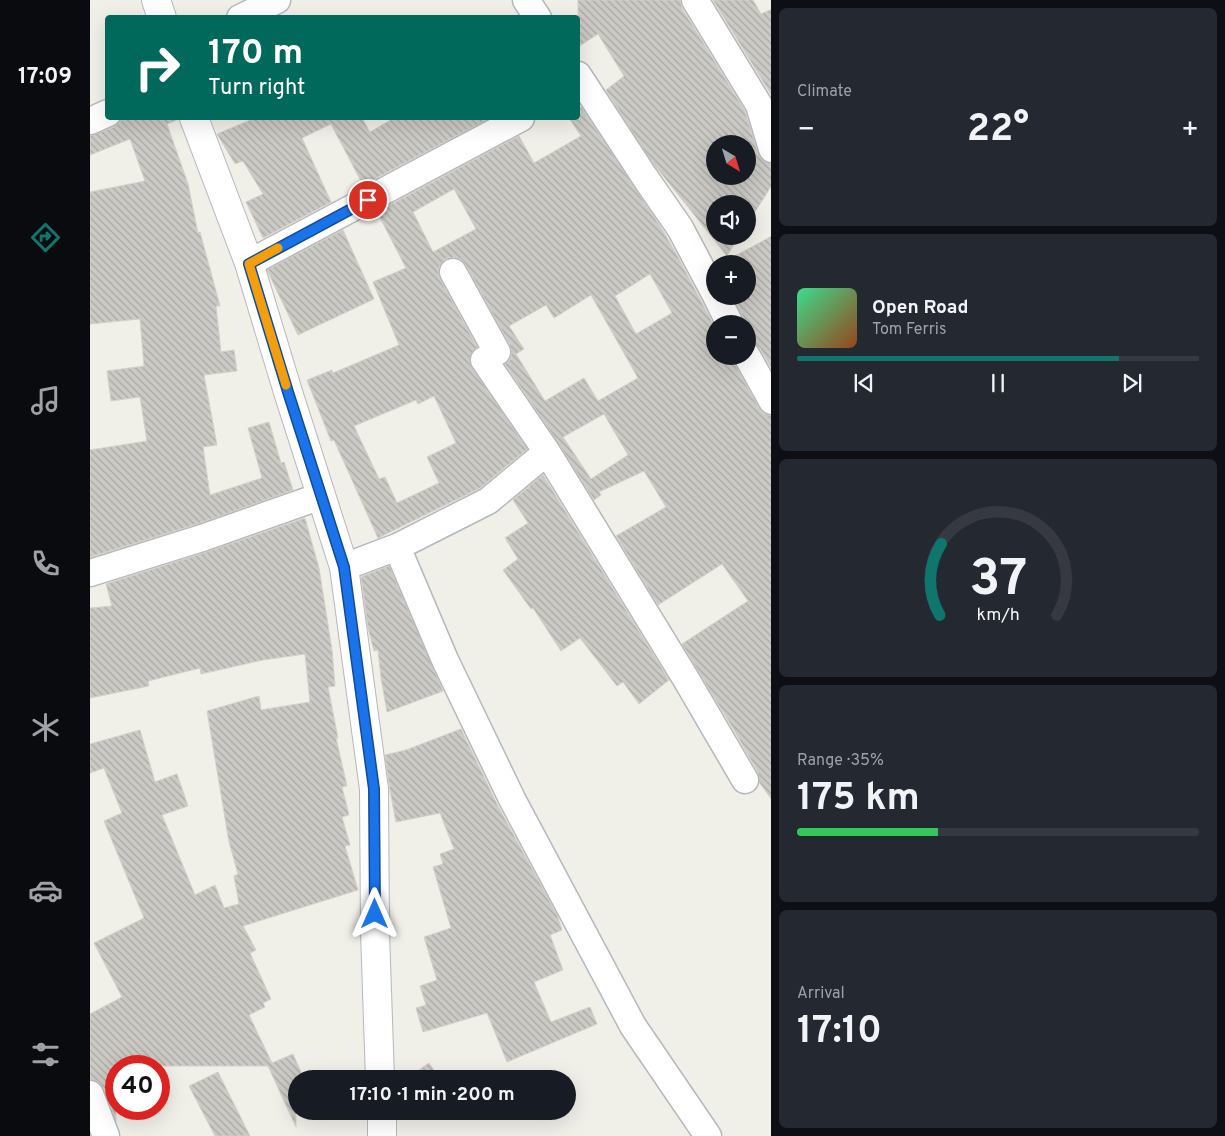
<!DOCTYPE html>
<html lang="en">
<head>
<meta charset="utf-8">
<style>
  :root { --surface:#171b24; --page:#242831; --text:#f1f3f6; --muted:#9ea1a6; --line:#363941; --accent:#0f766e }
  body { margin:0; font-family:Overpass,sans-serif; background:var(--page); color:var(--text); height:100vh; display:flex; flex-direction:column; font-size:19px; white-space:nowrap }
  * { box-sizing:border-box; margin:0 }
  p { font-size:16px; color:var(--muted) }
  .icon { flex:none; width:28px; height:28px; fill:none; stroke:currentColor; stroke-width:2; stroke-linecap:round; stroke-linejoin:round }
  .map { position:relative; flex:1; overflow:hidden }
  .panel { display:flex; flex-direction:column; gap:8px; padding:8px; background:#0d0f14; width:454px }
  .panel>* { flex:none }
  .guide { position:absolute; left:15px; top:15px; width:475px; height:105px; border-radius:5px; box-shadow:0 5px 20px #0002; background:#00695c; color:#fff; overflow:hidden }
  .needle { width:32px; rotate:142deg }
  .fabs { position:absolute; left:616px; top:135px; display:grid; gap:10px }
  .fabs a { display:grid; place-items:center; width:50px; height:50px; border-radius:50%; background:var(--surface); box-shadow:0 5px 20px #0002; font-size:25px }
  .speed { position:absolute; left:15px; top:1055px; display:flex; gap:10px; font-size:25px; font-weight:700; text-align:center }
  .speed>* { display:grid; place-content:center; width:65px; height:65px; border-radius:50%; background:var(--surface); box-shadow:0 5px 20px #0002; line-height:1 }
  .speed .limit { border:8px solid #d22; background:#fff; color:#111 }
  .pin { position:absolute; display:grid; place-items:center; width:42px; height:42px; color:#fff; margin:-21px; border:2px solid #fff; border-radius:50%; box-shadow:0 1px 5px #0007 }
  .me { position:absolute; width:55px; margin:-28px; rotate:0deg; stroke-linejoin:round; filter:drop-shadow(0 0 4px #0008) }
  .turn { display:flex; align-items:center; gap:18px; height:105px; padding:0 20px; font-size:22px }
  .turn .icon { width:65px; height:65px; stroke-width:2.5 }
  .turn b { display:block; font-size:35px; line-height:42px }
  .big { font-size:38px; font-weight:700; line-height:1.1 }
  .panel .tile { flex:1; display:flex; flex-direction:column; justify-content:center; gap:8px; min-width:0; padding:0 18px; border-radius:8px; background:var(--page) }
  .panel .dial { align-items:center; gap:0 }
  .dial svg { height:130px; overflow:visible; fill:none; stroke:var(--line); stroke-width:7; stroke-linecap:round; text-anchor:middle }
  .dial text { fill:var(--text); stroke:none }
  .song { display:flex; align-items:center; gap:15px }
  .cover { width:60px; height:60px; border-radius:8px; background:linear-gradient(135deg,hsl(150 70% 55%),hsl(20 70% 35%)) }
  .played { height:5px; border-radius:2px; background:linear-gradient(90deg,var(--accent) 80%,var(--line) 80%) }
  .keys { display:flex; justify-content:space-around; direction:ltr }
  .heat { display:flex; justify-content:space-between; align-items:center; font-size:28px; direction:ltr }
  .charge { height:8px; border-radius:4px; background:linear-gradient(90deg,#34c759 35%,var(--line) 0) }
  .trip { position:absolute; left:198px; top:1070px; width:288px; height:50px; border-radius:25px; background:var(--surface); box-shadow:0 5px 20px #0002; font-weight:700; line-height:50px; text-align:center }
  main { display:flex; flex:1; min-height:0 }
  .menu { display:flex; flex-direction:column; width:90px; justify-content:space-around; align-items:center; background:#090b0e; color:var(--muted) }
  .menu .icon { width:35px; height:35px }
  .menu .active { color:var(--accent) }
  .menu b { font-size:22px; color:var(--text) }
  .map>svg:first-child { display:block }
</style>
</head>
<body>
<main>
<nav class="menu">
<b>17:09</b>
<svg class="icon active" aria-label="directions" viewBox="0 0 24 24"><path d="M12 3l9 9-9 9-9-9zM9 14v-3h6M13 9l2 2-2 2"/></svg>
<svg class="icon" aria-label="music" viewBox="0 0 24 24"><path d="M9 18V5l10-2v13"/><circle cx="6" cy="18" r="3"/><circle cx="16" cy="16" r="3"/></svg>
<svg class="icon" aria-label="phone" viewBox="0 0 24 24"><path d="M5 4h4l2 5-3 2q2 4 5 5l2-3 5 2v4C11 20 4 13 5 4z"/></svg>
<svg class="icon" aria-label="climate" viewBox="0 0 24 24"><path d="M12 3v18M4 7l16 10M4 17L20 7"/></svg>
<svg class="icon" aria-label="car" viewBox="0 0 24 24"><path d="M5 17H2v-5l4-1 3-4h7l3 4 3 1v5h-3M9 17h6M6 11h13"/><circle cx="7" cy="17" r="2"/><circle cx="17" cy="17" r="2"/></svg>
<svg class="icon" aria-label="filters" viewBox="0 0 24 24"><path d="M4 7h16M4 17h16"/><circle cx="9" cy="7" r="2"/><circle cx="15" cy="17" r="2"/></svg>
</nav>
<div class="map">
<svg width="682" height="1136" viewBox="0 0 682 1136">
  <defs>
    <pattern id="building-back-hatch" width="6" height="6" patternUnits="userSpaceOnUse" patternTransform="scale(1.25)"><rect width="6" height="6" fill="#cccac5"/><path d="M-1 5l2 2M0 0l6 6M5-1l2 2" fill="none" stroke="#a9a8a4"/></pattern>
  </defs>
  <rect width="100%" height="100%" fill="#f0efe8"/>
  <!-- building -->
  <path fill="url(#building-back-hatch)" stroke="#d5d1c7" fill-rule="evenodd" d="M 488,0 L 590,0 L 592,8 L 655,111 L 668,154 L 672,160 L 682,164 L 682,185 L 658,223 L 658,204 L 625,204 L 625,236 L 649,236 L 637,256 L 562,162 L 516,90 L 534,76 L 508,34 L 488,47 ZM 625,144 L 658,144 L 658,176 L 625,176 Z
    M 623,0 L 663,0 L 671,14 L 682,9 L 682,96 Z
    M 491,107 L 572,229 L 588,257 L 625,328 L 625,356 L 642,356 L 644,363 L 669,408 L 674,414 L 682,416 L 682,800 L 669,782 L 668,772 L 642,727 L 592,644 L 658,601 L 632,564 L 568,605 L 526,536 L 576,507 L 554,471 L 509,492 L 511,495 L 504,500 L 469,444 L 415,364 L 420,360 L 422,353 L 420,345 L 376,265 L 371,259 L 364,257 L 355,259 L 350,265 L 348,271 L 350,279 L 387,347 L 381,354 L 379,361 L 382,368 L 437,449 L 390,488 L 288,538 L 244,440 L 241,441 L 217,380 L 242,370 L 243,373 L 309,345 L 283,282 L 316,268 L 287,212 L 429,136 L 444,163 L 491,136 L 479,118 L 488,118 L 488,109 ZM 364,189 L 386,229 L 343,252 L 323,212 ZM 560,274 L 582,313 L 546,334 L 525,296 ZM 501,295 L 548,378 L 508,401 L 494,378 L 455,401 L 426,354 L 434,349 L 419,326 L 456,305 L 464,318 ZM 344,396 L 366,443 L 337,457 L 349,483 L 307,503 L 295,477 L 289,479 L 264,426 L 326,400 L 328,404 ZM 514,414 L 538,455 L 501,479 L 473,437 Z
    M 32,118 L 89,118 L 89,119 L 77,124 L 98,184 L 108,233 L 110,232 L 130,306 L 126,306 L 131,352 L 144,350 L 147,371 L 114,375 L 127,445 L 113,447 L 120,495 L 172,478 L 158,428 L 179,422 L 191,463 L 194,462 L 203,490 L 107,524 L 0,557 L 0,450 L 57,441 L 50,397 L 21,401 L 17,371 L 54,366 L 50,319 L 0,324 L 0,192 L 55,181 L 40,139 L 0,155 L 0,136 L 24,127 L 30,122 Z
    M 165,118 L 272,118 L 280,132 L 304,118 L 400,118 L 273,185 L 241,124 L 212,138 L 241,202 L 173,238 L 156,202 L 173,194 L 153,161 L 145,164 L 127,134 Z
    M 253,230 L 284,299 L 208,335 L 177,270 Z
    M 682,236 L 682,369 L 670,348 L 664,343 L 658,341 L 658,324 L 655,324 L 653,317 L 643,296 L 658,296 L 658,264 L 642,264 L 639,259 Z
    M 453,475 L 579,680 L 549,704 L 533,682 L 527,686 L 490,638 L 471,651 L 443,608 L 441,609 L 413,570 L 428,559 L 415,538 L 438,523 L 423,500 Z
    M 215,518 L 229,568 L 242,650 L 245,686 L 238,687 L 248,738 L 246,738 L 257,786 L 252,787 L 259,815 L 252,817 L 260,845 L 255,846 L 268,890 L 153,926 L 166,950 L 160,953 L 181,999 L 173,1003 L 175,1007 L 159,1015 L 182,1063 L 203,1054 L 214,1079 L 206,1079 L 206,1127 L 178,1066 L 26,1066 L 26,1121 L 14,1088 L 9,1082 L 0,1079 L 0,1014 L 32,997 L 4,943 L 54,918 L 14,821 L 32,813 L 14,768 L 0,773 L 0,744 L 50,730 L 65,782 L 87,774 L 98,806 L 72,815 L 105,895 L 125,885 L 134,908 L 149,904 L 144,876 L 148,874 L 139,842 L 117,711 L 169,696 L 171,710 L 220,702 L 215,654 L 173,660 L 111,674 L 110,668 L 58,681 L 59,686 L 0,698 L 0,608 L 22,606 L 16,584 L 117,552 Z
    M 299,566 L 353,691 L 297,712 L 291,678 L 288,650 L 284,651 L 278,628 L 271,577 Z
    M 371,729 L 408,806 L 467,915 L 472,930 L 460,935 L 473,970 L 444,982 L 461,1022 L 500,1007 L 507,1024 L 417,1062 L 397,1013 L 333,1032 L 326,1008 L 336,1005 L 330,986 L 347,980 L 334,937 L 361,928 L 343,867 L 353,864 L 350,854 L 364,849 L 350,813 L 306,822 L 300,791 L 295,755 L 316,750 Z
    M 339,1063 L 350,1079 L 325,1079 L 322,1075 Z
    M 128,1072 L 160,1136 L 125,1136 L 99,1086 Z"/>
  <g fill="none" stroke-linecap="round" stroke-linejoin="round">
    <defs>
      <path id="minor" d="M 436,0 L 448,18
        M 605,0 L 669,105 L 682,149
        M 150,18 L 187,0
        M 488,75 L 556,179 L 590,228 L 625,294
        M 0,121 L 18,113
        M 159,263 L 431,118
        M 363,272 L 407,352 L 394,360 L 457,452 L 596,679 L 655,780
        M 626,296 L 640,324
        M 657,356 L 682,401
        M 307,547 L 355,660 L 422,799 L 543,1026 L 618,1136
        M 254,567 L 307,547 L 398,501 L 457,452
        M 0,573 L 112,538 L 231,496
        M 0,1094 L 16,1136"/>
      <path id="tertiary" d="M 66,0 L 72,18
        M 104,118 L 159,263 L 198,392 L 254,567 L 284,789 L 285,932 L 290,1079
        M 292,1111 L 292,1136"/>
    </defs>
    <!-- minor casing -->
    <use href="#minor" stroke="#b5b8bc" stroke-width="29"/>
    <!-- tertiary casing -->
    <use href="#tertiary" stroke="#b5b8bc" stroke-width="30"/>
    <!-- minor -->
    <use href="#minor" stroke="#fff" stroke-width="26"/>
    <!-- tertiary -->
    <use href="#tertiary" stroke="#fff" stroke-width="28"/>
  </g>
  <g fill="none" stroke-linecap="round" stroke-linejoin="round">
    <defs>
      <path id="route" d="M 278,200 L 159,264 L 198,392 L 254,567 L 284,789 L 285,914"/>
    </defs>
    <!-- route casing -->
    <use href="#route" stroke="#114b97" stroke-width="12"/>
    <!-- route -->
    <use href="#route" stroke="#1a73e8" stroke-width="9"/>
    <!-- slow -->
    <path stroke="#f59e0b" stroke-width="9" d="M 188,248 L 159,264 L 196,385"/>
  </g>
</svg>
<div class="fabs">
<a><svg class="needle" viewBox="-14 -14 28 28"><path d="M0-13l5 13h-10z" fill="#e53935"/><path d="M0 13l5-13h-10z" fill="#9ea1a6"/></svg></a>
<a><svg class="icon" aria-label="sound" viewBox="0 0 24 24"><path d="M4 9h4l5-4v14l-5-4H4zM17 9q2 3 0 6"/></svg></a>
<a>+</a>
<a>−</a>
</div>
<div class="speed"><div class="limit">40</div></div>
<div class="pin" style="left:278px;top:200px;background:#d93025"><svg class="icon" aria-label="arrive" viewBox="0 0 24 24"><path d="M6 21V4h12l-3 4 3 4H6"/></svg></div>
<svg class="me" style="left:285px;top:914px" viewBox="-20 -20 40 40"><path d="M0-17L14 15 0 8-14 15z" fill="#1a73e8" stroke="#fff" stroke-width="4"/></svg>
<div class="trip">17:10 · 1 min · 200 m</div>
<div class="guide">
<div class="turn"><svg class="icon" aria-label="right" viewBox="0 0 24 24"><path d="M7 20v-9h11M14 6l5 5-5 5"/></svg><div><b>170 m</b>Turn right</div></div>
</div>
</div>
<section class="panel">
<div class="tile"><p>Climate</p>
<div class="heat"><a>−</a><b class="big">22°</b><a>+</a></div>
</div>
<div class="tile">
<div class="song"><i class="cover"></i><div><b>Open Road</b><p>Tom Ferris</p></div></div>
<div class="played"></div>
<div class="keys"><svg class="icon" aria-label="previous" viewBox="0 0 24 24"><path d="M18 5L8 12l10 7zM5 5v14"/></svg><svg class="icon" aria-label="pause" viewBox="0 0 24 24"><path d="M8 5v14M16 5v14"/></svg><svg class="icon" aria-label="next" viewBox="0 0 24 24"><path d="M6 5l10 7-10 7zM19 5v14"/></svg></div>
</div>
<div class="tile dial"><svg viewBox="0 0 100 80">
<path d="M14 69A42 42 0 1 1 86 69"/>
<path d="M14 69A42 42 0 0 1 15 25" stroke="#0f766e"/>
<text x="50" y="56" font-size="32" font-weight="700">37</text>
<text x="50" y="72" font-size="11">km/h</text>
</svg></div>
<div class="tile"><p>Range · 35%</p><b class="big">175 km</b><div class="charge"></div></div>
<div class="tile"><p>Arrival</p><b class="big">17:10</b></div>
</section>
</main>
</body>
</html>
